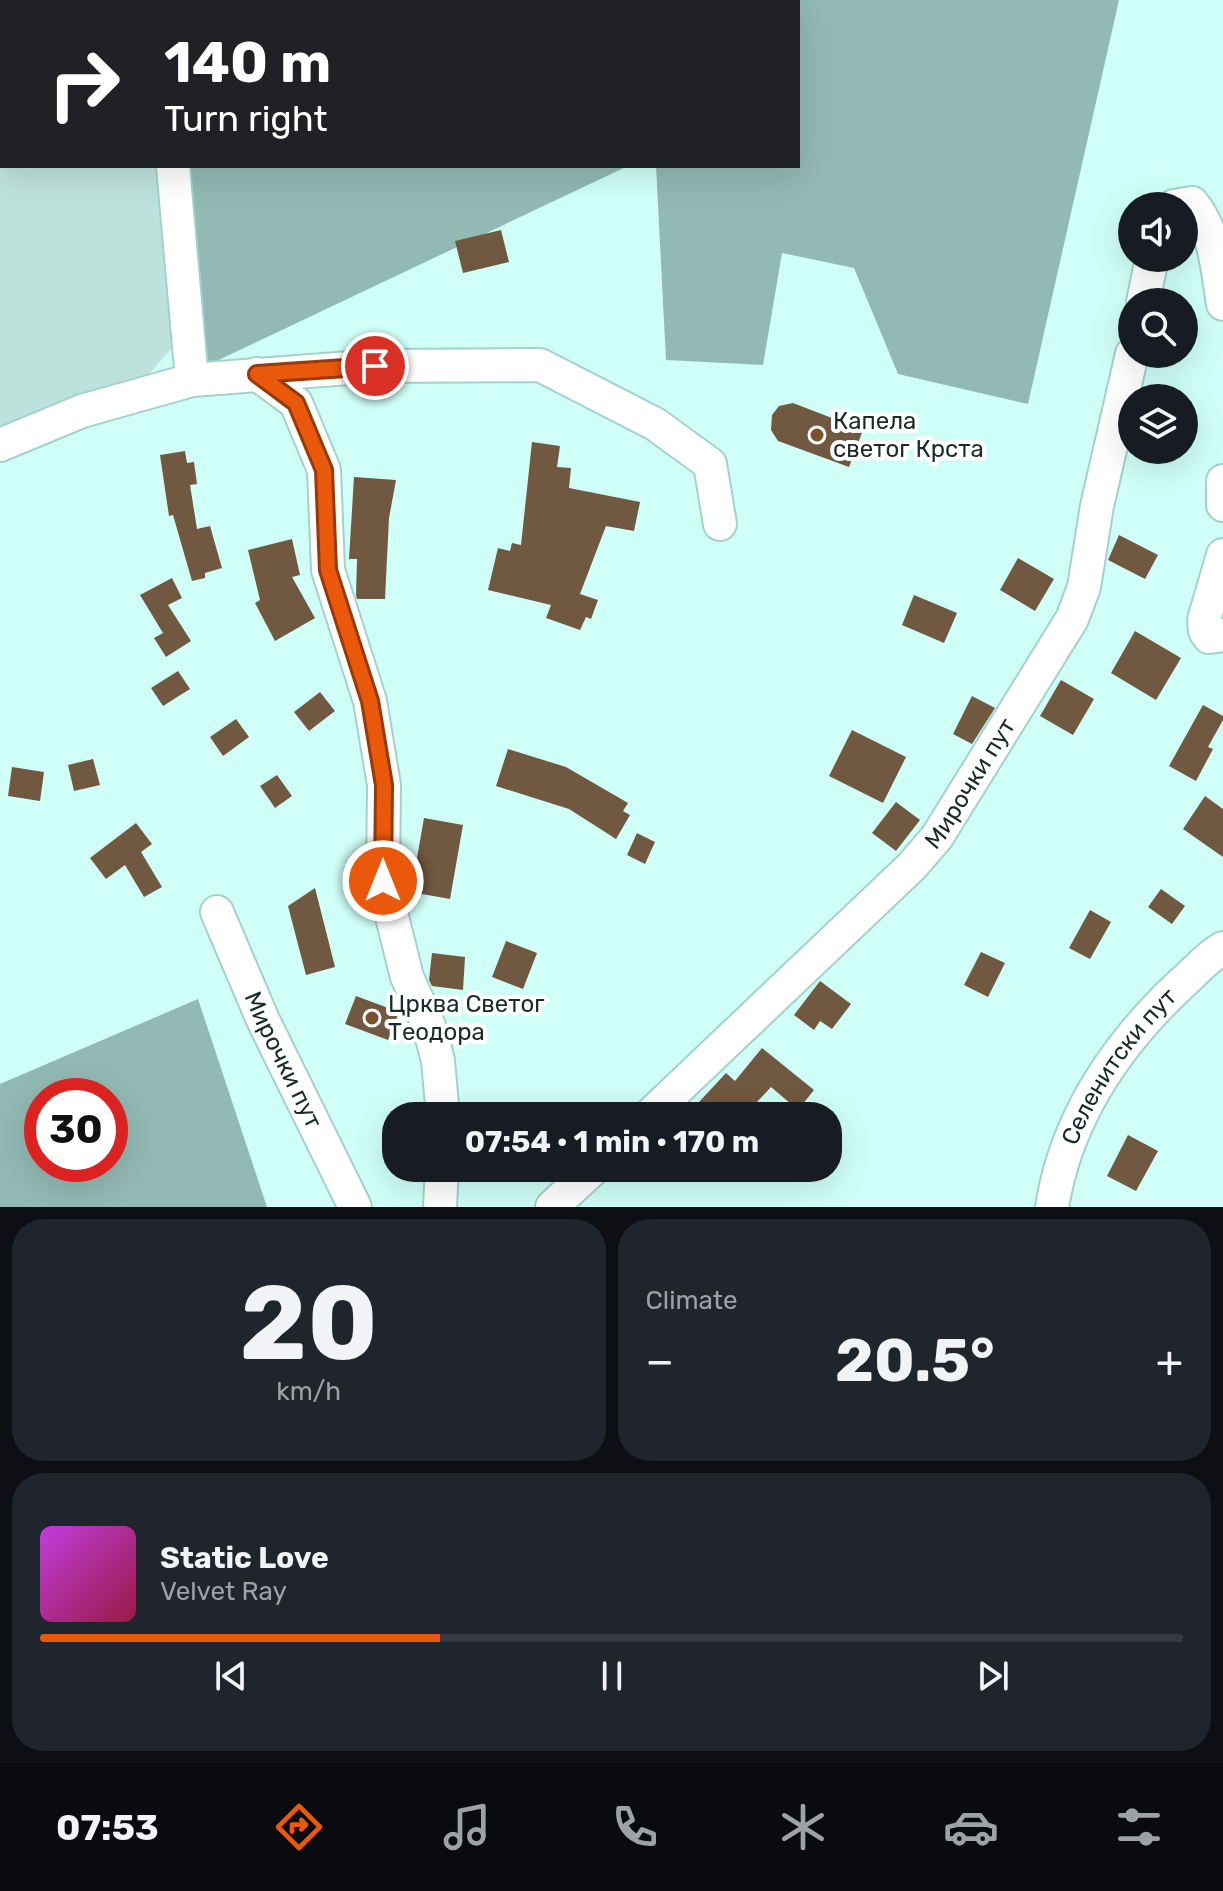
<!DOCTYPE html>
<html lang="en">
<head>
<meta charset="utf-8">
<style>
  :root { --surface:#171b24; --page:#20242c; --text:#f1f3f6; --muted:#9ea1a6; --line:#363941; --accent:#ea580c }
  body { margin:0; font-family:Rubik,sans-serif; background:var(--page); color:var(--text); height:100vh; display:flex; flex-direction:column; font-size:30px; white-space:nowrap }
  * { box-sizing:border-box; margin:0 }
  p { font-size:26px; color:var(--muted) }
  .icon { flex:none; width:44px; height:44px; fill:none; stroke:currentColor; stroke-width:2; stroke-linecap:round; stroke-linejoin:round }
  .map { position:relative; height:1207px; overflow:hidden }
  .side { display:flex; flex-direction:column; gap:12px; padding:12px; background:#0d0f14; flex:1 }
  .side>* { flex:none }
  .top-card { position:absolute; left:0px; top:0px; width:800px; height:168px; box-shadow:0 8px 32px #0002; background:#202124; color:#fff; overflow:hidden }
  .tools { position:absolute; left:1118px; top:192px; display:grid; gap:16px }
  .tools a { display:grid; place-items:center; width:80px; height:80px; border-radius:50%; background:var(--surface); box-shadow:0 8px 32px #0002; font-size:40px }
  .speed { position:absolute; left:24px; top:1078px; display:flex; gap:16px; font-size:40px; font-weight:700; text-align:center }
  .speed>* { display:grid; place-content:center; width:104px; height:104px; border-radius:50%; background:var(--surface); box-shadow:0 8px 32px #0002; line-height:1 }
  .speed .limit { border:12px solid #d22; background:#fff; color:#111 }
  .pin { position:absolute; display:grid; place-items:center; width:68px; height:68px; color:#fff; margin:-34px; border:4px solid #fff; border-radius:50%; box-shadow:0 2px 8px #0007 }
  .me { position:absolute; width:88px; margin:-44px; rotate:0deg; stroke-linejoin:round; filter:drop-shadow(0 0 6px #0008) }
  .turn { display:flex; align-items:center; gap:28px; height:168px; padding:0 32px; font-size:36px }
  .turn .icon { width:104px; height:104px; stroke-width:2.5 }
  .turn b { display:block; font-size:56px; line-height:68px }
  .big { font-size:60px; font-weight:700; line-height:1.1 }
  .side .widget { flex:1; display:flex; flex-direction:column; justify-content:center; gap:12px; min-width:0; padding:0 28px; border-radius:32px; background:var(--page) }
  .side .dial { align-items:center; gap:0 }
  .dial b { font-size:104px; line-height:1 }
  .song { display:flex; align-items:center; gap:24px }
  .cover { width:96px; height:96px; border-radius:12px; background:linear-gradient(135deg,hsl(290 70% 55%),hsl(340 70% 35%)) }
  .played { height:8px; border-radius:4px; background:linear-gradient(90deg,var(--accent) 35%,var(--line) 35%) }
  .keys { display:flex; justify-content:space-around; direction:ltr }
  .heat { display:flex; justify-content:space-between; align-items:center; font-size:44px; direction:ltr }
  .side .tiles { flex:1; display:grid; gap:12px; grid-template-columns:1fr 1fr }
  .widget:last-child { grid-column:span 2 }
  .trip { position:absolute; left:382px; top:1102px; width:460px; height:80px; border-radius:32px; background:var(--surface); box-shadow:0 8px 32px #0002; font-weight:700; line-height:80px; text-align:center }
  .tab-bar { display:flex; height:128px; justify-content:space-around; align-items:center; background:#090b0e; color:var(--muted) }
  .tab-bar .icon { width:56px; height:56px }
  .tab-bar .current { color:var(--accent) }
  .tab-bar b { font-size:36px; color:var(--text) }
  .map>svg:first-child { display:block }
</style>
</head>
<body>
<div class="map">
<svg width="1223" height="1207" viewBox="0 0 1223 1207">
  <rect width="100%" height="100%" fill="#cffff7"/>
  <!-- green -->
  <path fill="#bde2dc" d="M 0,74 L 2,166 L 164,166 L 180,339 L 149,374 L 0,427 Z"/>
  <!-- forest -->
  <path fill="#92b9b3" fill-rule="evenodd" d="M 0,0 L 1119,0 L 1028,404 L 898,374 L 854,268 L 782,253 L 763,365 L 666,360 L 656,166 L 798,166 L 798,2 L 2,2 L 2,75 Z
    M 187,166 L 628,166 L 208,365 Z
    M 198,999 L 267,1207 L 0,1207 L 0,1084 ZM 42,1096 L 110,1096 L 110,1164 L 42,1164 Z"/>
  <!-- building -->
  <path fill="#715840" d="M 501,230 L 509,262 L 463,273 L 455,241 Z
    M 793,403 L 863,430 L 849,467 L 778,441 L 771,430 L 772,415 L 779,406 Z
    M 532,442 L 560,446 L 557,467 L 571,468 L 569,488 L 640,502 L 634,531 L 606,526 L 580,594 L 598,600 L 591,619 L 586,617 L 580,630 L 546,618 L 551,605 L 488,590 L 498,548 L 510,551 L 512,543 L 521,545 Z
    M 185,451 L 187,463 L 194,462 L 197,484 L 190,485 L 197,529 L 210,526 L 222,568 L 205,573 L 205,578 L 192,581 L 173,515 L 169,516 L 160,455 Z
    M 354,477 L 396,480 L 389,518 L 385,599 L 357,599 L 356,595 L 357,559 L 349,559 Z
    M 1119,535 L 1158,555 L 1145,579 L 1108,560 Z
    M 292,539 L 300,575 L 292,577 L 315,618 L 275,641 L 255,603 L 260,600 L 248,550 Z
    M 1018,558 L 1054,579 L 1035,611 L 1000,590 Z
    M 172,578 L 182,598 L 168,605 L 191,641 L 166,657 L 154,638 L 163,633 L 140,595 Z
    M 914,595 L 957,613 L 944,643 L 902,625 Z
    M 1135,631 L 1181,658 L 1156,700 L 1111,673 Z
    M 178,671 L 190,689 L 163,706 L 151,688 Z
    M 1061,680 L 1094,699 L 1073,735 L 1040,716 Z
    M 320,692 L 335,711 L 309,731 L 294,712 Z
    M 972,696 L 995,708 L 972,744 L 953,734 Z
    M 1203,705 L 1223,716 L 1223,720 L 1208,747 L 1213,749 L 1196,781 L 1169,766 Z
    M 236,719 L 249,737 L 223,756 L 210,737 Z
    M 852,730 L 906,757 L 883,803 L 829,776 Z
    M 508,749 L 566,767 L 628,803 L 623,811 L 630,815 L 616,839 L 569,809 L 496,786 Z
    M 93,759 L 100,785 L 74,791 L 68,765 Z
    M 12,767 L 44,772 L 40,801 L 8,796 Z
    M 277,775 L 292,796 L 275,808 L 260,786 Z
    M 1205,796 L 1223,809 L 1223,857 L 1183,829 Z
    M 896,802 L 920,820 L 896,851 L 872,833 Z
    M 424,818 L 463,825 L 450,899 L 411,892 Z
    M 136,823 L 152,844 L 141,852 L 162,887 L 144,897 L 125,865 L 106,879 L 90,858 Z
    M 637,833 L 655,842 L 645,864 L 627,855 Z
    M 315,888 L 335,967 L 306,975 L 288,906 Z
    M 1161,889 L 1185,906 L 1172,924 L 1148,907 Z
    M 1090,910 L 1111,922 L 1090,959 L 1069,948 Z
    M 506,941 L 537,953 L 523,989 L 492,977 Z
    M 981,952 L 1005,963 L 988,997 L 964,985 Z
    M 432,953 L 465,957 L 463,990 L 432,986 L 429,980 Z
    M 820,981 L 851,1004 L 832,1029 L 820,1021 L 814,1030 L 794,1015 Z
    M 356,996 L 399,1012 L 388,1040 L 345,1024 Z
    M 762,1048 L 814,1090 L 798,1110 L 771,1087 L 744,1116 L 686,1116 L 726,1073 L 735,1081 Z
    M 1128,1135 L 1158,1151 L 1136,1191 L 1107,1176 Z"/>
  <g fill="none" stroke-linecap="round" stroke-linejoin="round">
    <defs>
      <g id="minor">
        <path d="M 158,0 L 159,2"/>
        <path d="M 173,166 L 192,380"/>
        <path d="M 1174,206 L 1192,203 C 1216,232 1217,269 1223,304"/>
        <path d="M 1143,302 L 1152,258"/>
        <path d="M 257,374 L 296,403 L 324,470 L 328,570 L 370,701 L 384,785 L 383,881 L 407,977 L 429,1026 L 438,1061 L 443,1116"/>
        <path d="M 0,445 L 82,411 L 192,380 L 375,366 L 540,365 L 655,424 L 710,464 L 720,524"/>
        <path d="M 1223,481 L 1223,505"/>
        <path d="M 1223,555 L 1204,620 L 1205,631 L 1209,637 L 1223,635"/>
        <path id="s1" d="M 217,912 L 263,1020 L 355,1207"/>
        <path id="s2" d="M 649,1116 L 912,866 L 937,837 L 1072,619 L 1084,587 L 1097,506 L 1132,354"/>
        <path d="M 440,1207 L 442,1168"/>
        <path d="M 552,1207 L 594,1168"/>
        <path id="s3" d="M 1052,1207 C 1066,1119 1117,1044 1181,984 C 1195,972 1207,957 1223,948"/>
      </g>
    </defs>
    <!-- minor casing -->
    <use href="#minor" stroke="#a4d2cb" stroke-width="36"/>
    <!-- minor -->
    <use href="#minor" stroke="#fff" stroke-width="32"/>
  </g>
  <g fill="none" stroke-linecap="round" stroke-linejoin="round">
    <defs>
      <path id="route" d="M 375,366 L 257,374 L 296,403 L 324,470 L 328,570 L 370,701 L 384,785 L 383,881"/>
    </defs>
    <!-- route casing -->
    <use href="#route" stroke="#983908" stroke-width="20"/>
    <!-- route -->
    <use href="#route" stroke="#ea580c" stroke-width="14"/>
  </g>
  <!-- markers -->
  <g fill="#77522d" stroke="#fff" stroke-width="3">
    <circle cx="817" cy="435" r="8"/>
    <circle cx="372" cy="1018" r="8"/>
  </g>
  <g text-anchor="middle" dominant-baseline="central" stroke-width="8" stroke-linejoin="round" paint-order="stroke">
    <!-- poi labels -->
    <g font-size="24" fill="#1a2c2a" stroke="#fff" text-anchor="start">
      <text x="833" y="421">Капела<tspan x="833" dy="28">светог Крста</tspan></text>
      <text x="388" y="1004">Црква Светог<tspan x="388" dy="28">Теодора</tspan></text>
    </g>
    <!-- street labels -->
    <g font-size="24" fill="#1a2c2a" stroke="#fff">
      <text stroke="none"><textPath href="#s2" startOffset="464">Мирочки пут</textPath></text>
      <text stroke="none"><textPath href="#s1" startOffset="162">Мирочки пут</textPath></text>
      <text stroke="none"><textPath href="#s3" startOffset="158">Селенитски пут</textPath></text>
    </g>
  </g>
</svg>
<div class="tools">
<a><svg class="icon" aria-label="sound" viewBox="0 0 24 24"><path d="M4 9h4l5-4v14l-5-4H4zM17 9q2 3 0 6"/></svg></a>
<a><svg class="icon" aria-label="search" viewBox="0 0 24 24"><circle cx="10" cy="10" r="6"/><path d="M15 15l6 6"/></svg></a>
<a><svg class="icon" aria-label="layers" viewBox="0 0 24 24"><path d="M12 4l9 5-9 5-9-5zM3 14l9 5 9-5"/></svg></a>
</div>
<div class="speed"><div class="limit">30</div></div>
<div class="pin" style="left:375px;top:366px;background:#d93025"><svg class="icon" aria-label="arrive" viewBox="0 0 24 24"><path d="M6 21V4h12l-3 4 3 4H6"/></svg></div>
<svg class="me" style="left:383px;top:881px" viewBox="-20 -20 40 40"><circle r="17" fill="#ea580c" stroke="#fff" stroke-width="3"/><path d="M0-11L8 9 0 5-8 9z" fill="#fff"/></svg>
<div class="trip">07:54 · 1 min · 170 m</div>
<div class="top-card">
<div class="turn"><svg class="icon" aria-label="right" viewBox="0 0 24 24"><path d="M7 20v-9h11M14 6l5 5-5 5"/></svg><div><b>140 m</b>Turn right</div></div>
</div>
</div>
<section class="side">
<div class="tiles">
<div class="widget dial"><b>20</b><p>km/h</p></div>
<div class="widget"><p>Climate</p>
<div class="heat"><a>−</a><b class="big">20.5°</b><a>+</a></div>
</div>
<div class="widget">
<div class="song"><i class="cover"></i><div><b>Static Love</b><p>Velvet Ray</p></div></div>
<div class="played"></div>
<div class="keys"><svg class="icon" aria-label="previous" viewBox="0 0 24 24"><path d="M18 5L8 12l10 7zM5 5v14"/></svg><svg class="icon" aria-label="pause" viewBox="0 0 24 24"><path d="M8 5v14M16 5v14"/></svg><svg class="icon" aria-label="next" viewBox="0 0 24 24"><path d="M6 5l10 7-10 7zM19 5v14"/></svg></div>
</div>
</div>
</section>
<nav class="tab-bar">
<b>07:53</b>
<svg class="icon current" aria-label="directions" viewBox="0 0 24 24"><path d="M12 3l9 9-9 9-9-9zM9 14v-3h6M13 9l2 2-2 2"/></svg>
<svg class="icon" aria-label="music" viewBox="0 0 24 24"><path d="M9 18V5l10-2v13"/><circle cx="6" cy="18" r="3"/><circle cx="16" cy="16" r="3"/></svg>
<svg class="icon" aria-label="phone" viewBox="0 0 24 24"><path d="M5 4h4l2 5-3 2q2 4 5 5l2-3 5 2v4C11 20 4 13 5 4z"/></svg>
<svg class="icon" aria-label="climate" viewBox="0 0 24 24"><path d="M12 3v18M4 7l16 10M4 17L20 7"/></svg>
<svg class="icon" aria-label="car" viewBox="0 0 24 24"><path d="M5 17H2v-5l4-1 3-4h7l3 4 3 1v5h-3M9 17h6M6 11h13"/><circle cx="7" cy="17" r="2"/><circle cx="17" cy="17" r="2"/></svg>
<svg class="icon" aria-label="filters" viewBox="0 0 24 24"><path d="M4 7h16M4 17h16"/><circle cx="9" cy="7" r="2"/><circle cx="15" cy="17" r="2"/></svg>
</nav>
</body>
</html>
